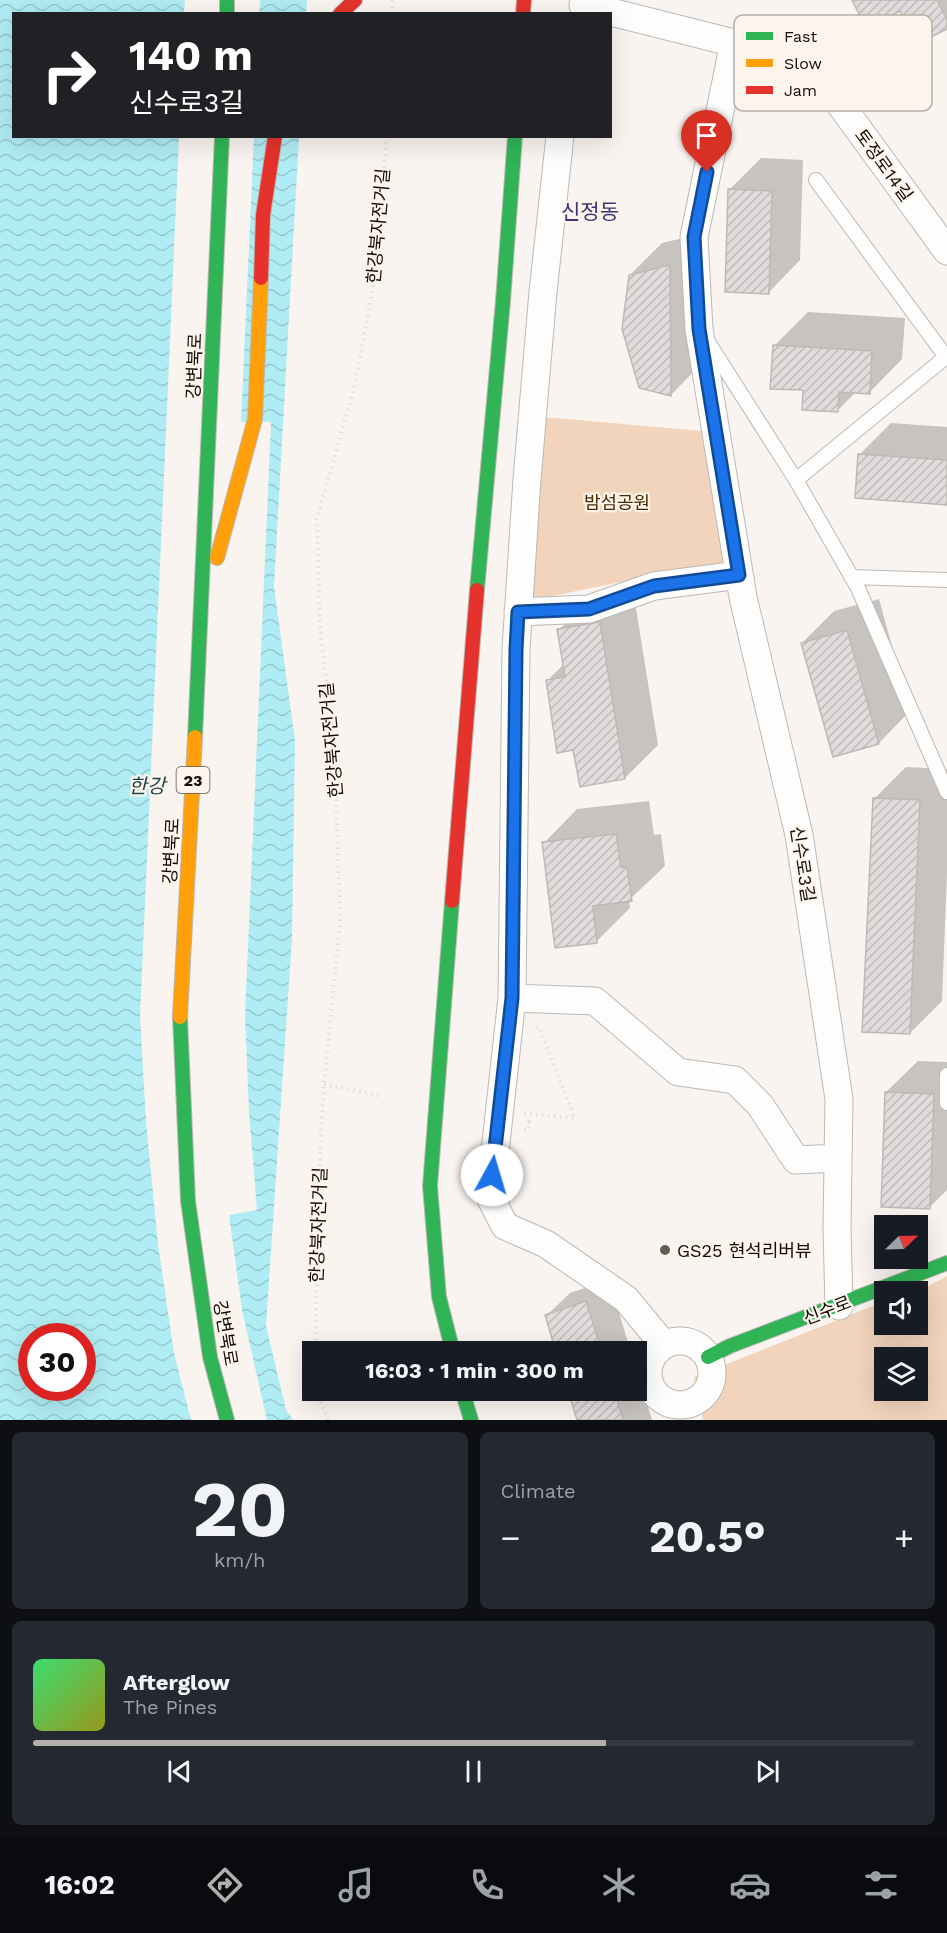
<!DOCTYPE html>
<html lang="en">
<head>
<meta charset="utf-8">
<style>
  :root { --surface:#171b24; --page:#242831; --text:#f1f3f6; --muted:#9ea1a6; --line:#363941; --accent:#b1b0af }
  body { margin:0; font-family:"Work Sans","Noto Sans KR",sans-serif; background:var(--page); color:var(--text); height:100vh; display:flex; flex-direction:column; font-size:22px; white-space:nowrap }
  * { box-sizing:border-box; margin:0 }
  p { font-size:20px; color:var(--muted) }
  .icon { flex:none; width:33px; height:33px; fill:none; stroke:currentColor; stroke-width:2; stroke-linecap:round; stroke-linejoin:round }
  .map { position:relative; height:1420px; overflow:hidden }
  .drawer { display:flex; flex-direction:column; gap:12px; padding:12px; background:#0d0f14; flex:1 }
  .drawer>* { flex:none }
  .banner { position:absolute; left:12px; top:12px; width:600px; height:126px; border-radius:0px; box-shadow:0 6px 24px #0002; background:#202124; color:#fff; overflow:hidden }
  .needle { width:39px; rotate:67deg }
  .buttons { position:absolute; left:874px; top:1215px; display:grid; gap:12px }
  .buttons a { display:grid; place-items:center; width:54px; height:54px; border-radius:0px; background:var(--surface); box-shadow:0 6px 24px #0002; font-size:30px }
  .speed { position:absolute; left:18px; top:1323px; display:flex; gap:12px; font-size:30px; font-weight:700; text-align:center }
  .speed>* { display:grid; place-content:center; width:78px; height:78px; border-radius:50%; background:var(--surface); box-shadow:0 6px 24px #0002; line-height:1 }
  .speed .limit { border:9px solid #d22; background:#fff; color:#111 }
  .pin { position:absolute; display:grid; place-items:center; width:51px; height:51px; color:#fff; margin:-62px -26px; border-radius:50% 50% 50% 0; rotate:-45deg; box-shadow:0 0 6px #0007 }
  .pin .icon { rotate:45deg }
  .me { position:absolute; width:66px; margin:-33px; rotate:6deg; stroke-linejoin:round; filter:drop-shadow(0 0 4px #0008) }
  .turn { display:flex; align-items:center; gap:21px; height:126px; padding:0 18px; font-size:27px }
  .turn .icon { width:78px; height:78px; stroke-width:2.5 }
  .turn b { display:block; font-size:42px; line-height:51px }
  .big { font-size:45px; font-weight:700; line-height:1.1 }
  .drawer .widget { flex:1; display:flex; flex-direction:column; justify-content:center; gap:9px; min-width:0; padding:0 21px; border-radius:9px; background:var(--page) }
  .drawer .dial { align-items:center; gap:0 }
  .dial b { font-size:78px; line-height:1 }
  .song { display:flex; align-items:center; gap:18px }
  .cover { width:72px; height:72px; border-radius:9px; background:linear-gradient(135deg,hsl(140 70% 55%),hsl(60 70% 35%)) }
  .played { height:6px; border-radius:3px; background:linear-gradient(90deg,var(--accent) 65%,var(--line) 65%) }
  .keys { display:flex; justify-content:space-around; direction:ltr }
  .heat { display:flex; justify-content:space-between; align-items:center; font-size:33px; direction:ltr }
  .drawer .tiles { flex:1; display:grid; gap:12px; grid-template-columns:1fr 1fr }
  .widget:last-child { grid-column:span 2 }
  .trip { position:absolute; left:302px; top:1341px; width:345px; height:60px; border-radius:0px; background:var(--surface); box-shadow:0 6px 24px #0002; font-weight:700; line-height:60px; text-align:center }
  .tabs { display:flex; height:96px; justify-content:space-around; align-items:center; background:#090b0e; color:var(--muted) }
  .tabs .icon { width:42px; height:42px }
  .tabs .selected { color:var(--accent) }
  .tabs b { font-size:27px; color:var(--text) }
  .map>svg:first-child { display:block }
</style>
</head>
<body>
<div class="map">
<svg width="947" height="1420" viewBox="0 0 947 1420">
  <defs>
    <pattern id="water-waves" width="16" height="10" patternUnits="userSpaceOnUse" patternTransform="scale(1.5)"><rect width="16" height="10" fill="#b0ecf3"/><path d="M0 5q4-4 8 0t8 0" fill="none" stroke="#96c9cf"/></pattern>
    <pattern id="building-hatch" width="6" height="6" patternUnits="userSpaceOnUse" patternTransform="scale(1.5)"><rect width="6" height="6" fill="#e1dbdb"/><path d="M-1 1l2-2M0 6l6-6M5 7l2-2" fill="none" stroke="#c0bbba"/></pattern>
  </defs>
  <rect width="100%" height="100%" fill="#f9f4ef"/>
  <!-- park -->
  <path fill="#f1d4bb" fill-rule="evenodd" d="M 544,417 L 702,431 L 725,564 L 650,576 L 528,601 Z
    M 947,1276 L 947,1420 L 703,1420 L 694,1377 L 885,1301 L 885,1324 L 918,1324 L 918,1292 ZM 885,1358 L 918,1358 L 918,1390 L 885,1390 Z"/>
  <!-- water -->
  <path fill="url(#water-waves)" fill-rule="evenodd" d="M 0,0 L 307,0 L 306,14 L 14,14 L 14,136 L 299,137 L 274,586 L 295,741 L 292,938 L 266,1326 L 286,1410 L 293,1420 L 0,1420 ZM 32,1336 L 82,1336 L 82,1388 L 32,1388 Z"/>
  <!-- pier -->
  <path fill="#f9f4ef" d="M 185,0 L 260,0 L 259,14 L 184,13 Z
    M 179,137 L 254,137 L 241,422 L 271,422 L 245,1016 L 249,1113 L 257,1210 L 229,1215 L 242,1310 L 267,1420 L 191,1420 L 174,1353 L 158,1244 L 146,1122 L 140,1016 Z"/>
  <!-- shadow -->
  <path fill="#0003" d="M 854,0 L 947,0 L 947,27 L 901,9 Z
    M 761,158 L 803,160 L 800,260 L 769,292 L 729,190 Z
    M 701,234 L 702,363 L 671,395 L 630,275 L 662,243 Z
    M 808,312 L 905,318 L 902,359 L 869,393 L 856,392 L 837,411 L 805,389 L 774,346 Z
    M 891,423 L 947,427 L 947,503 L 860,454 Z
    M 633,590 L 658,745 L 625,778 L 575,748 L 548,680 L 564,664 L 559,630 L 592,596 Z
    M 879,599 L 910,711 L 879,743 L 834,755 L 802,643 L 834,611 Z
    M 906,767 L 947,769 L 947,873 L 942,1001 L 910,1033 L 874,799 Z
    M 649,801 L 654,835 L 661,834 L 665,866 L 629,900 L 630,908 L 596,942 L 544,843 L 577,809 Z
    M 918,1061 L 947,1062 L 947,1190 L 930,1207 L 886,1092 Z
    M 609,1280 L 631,1352 L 558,1352 L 547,1315 L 570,1293 Z
    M 636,1369 L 652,1420 L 579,1420 L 570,1390 L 636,1390 Z"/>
  <!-- building -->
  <path fill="url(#building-hatch)" stroke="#beb9b8" stroke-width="1.5" d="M 852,0 L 937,0 L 947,20 L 947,29 L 917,44 L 900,11 L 866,28 Z
    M 728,189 L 772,191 L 769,294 L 725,292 Z
    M 670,265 L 671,396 L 639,388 L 622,329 L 629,275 Z
    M 773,345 L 872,351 L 870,394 L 839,392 L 838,412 L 802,410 L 803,390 L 770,389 Z
    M 858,454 L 947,460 L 947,505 L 855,498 Z
    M 600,622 L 625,779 L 580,787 L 573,750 L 557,753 L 546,680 L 565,677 L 557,629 Z
    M 847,630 L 879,744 L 833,757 L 801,643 Z
    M 873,798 L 920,800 L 910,1034 L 862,1032 Z
    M 616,834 L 621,868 L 627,867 L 632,901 L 593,906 L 597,943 L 555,948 L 542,842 Z
    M 885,1092 L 934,1094 L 930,1209 L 881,1207 Z
    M 586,1301 L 602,1352 L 556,1352 L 545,1315 Z
    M 568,1390 L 614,1390 L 623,1420 L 577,1420 Z"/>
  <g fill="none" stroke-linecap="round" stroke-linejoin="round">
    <defs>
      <path id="lane" d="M 708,342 L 796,480 L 858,588 L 947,792
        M 796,480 L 946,357 L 816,180
        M 851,577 L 947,580
        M 947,1075 L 947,1103"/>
      <path id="street" d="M 583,5 L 734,43 L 816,71 L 947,251
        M 734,43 L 694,237 L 699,329 L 743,597 L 799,835 L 839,1099 L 837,1228 L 839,1306
        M 560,136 L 543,292 L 527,479 L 516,649 L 512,998 L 490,1197 L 505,1226 L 546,1244 L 626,1299 L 664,1345
        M 518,612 L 589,609 L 654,586 L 739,575
        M 512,998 L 595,1001 L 678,1072 L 735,1080 L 760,1105 L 796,1160 L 838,1158
        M648 1373a32 32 0 1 1 64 0a32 32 0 1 1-64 0Z"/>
      <path id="fast" d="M 227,0 L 227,14
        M 477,590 L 503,301 L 515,136
        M 195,737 L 222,136
        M 452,901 L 430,1186 L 439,1297 L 453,1352
        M 180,1017 L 188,1201 L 210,1357 L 227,1420
        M 708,1357 L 730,1346 L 947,1263
        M 462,1390 L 471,1420"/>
      <path id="slow" d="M 217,558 L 255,419 L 261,278
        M 180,1017 L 195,737"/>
      <path id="jam" d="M 340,14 L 355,0
        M 523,14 L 524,0
        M 261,278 L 263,215 L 275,136
        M 452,901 L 477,590"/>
    </defs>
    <!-- lane casing -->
    <use href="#lane" stroke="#bdb8b4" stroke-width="16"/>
    <!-- street casing -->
    <use href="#street" stroke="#bdb8b4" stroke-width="29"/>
    <!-- fast casing -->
    <use href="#fast" stroke="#bdb8b4" stroke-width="16"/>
    <!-- slow casing -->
    <use href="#slow" stroke="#bdb8b4" stroke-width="16"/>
    <!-- jam casing -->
    <use href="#jam" stroke="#bdb8b4" stroke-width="16"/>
    <!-- path -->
    <path stroke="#e2e0df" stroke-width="4" stroke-dasharray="1.5 4.5" stroke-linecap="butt" d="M 392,14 L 393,0
      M 324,1084 L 381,1096
      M 524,1114 L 575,1118 L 539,1027 L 536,1028
      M 524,1130 L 528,1130 L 529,1122 L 524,1122
      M 315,1352 L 320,1157 L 324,1084 L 340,923 L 335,759 L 320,626 L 317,519 L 355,384 L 379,255 L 386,136
      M 319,1390 L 320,1400 L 328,1420"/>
    <!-- lane -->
    <use href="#lane" stroke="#fefdfd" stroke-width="14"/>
    <!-- street -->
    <use href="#street" stroke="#fefdfd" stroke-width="27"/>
    <!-- fast -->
    <use href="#fast" stroke="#30b455" stroke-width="14"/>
    <!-- slow -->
    <use href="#slow" stroke="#ff9f0a" stroke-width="14"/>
    <!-- jam -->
    <use href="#jam" stroke="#e5322d" stroke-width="14"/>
  </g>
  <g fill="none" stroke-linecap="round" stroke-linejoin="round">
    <defs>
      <path id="route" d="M 492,1175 L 512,998 L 516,649 L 518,612 L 589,609 L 654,586 L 739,575 L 699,329 L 694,237 L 707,172"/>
    </defs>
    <!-- route casing -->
    <use href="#route" stroke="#114b97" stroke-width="15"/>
    <!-- route -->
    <use href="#route" stroke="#1a73e8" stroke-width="10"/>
  </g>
  <!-- markers -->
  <circle fill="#635d59" stroke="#fdf4eb" stroke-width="2" cx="665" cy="1250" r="6"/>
  <g text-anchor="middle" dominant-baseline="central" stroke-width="4.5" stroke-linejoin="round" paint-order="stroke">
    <!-- shield labels -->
    <rect fill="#fdf4eb" stroke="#58524c" stroke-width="1.5" x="176.5" y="767" width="33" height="26" rx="4.5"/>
    <g font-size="16" font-weight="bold" fill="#120c08">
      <text x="193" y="780">23</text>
    </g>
    <!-- street labels -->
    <g font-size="18" fill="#120c08" stroke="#fdf4eb">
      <text transform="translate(884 165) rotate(54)">토정로14길</text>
      <text transform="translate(378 226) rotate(-85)">한강북자전거길</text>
      <text transform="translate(194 366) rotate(-88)">강변북로</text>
      <text transform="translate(331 740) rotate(-95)">한강북자전거길</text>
      <text transform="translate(171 851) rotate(-87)">강변북로</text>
      <text transform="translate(803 864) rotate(81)">신수로3길</text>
      <text transform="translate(318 1225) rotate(-88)">한강북자전거길</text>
      <text transform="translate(827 1310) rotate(-21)">신수로</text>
      <text transform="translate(226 1333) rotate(80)">강변북로</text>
    </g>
    <!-- park labels -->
    <g font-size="18" fill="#492701" stroke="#fdf4eb">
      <text x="617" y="502">밤섬공원</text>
    </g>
    <!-- poi labels -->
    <g font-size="18" fill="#120c08" stroke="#fdf4eb" text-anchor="start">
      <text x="677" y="1250">GS25 현석리버뷰</text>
    </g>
    <!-- water labels -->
    <g font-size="20" font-style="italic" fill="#1a4449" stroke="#fdf4eb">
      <text x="147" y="786">한강</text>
    </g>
    <!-- quarter labels -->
    <g font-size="21" fill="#393873" stroke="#fdf4eb">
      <text x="590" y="211">신정동</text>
    </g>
  </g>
  <!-- legend -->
  <rect x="734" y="15" width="198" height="96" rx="9" fill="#fdf4eb" stroke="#b6aea7" stroke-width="1.5"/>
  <rect x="746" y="32" width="27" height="8" fill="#30b455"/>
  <rect x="746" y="59" width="27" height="8" fill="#ff9f0a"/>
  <rect x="746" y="86" width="27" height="8" fill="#e5322d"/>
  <g font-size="16" fill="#120c08">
    <text x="784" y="42">Fast</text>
    <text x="784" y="69">Slow</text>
    <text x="784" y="96">Jam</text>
  </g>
</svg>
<div class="buttons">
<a><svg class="needle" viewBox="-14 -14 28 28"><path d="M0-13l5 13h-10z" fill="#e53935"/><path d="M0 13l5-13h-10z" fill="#9ea1a6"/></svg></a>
<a><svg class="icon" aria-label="sound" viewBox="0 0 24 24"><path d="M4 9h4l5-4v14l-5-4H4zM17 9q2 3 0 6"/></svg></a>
<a><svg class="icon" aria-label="layers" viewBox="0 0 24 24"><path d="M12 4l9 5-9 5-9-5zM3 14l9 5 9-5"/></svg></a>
</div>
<div class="speed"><div class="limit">30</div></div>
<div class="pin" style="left:707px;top:172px;background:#d93025"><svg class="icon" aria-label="arrive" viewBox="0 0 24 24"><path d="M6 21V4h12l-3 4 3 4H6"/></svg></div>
<svg class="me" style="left:492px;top:1175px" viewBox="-20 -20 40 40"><circle r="19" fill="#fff"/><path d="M0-13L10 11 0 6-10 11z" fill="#1a73e8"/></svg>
<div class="trip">16:03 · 1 min · 300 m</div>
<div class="banner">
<div class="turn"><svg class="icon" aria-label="right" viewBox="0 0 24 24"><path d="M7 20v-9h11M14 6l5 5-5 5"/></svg><div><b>140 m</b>신수로3길</div></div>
</div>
</div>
<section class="drawer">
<div class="tiles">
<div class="widget dial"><b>20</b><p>km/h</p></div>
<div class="widget"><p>Climate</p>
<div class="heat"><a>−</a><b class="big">20.5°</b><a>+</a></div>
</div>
<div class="widget">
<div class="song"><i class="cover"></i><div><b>Afterglow</b><p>The Pines</p></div></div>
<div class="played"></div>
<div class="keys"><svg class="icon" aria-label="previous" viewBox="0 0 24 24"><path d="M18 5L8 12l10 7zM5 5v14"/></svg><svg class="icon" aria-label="pause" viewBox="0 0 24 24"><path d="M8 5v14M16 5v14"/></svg><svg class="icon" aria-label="next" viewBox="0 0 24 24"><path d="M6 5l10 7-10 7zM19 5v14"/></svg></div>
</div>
</div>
</section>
<nav class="tabs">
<b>16:02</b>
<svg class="icon selected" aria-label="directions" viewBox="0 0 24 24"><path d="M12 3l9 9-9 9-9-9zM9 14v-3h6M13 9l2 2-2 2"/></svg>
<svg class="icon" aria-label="music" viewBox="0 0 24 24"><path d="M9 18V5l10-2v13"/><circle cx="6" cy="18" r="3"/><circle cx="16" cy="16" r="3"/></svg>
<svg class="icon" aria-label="phone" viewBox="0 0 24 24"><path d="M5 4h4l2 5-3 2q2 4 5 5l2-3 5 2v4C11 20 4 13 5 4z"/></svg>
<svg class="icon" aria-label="climate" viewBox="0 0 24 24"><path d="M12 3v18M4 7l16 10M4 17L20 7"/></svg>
<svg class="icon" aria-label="car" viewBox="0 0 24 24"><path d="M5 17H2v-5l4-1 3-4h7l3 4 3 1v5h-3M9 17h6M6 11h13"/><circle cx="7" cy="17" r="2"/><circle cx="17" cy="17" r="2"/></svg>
<svg class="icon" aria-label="filters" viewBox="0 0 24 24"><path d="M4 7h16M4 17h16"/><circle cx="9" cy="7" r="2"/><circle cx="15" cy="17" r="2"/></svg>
</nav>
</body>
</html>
